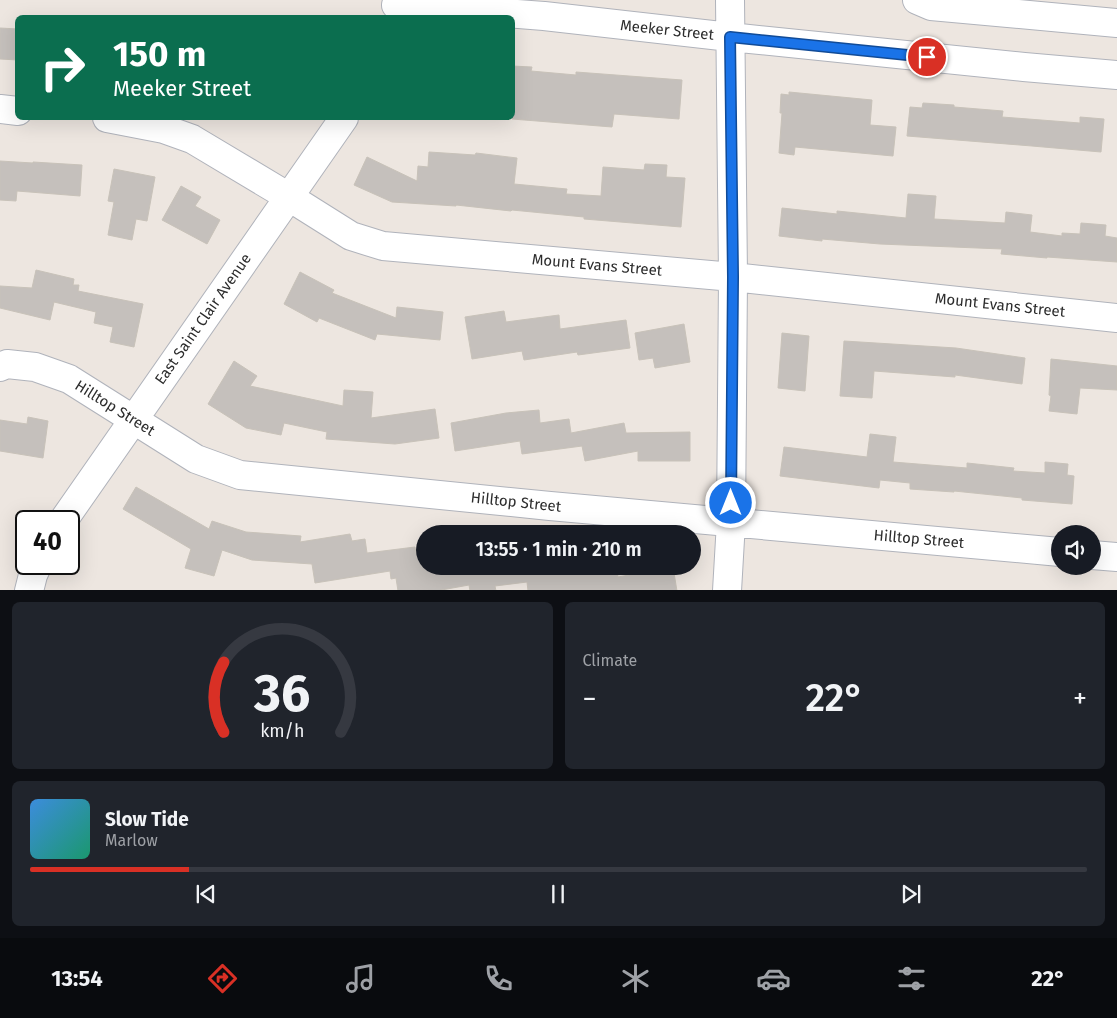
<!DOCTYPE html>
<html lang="en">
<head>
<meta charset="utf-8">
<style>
  :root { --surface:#171b24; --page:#20242c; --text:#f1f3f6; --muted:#9ea1a6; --line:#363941; --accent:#d93025 }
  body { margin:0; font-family:"Fira Sans",sans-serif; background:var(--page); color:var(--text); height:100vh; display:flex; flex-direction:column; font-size:19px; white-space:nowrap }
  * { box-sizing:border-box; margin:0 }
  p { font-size:16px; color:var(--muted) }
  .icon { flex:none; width:28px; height:28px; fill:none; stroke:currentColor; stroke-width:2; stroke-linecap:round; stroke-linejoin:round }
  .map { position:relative; height:590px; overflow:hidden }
  .details { display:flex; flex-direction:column; gap:12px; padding:12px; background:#0d0f14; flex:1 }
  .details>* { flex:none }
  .banner { position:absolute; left:15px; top:15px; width:500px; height:105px; border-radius:8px; box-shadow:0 5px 20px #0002; background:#0b6e4f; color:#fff; overflow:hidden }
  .fabs { position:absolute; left:1051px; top:525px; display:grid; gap:10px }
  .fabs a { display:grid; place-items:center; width:50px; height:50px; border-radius:50%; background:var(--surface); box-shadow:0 5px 20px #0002; font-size:25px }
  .speed { position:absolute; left:15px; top:510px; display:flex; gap:10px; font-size:25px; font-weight:700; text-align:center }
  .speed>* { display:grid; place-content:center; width:65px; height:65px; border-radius:50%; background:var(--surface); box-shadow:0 5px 20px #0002; line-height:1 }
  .speed .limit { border:2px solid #111; border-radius:8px; background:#fff; color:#111 }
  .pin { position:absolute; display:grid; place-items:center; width:42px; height:42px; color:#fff; margin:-21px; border:2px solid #fff; border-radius:50%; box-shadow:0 1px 5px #0007 }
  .me { position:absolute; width:55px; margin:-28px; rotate:0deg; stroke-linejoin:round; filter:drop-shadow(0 0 4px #0008) }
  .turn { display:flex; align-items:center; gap:18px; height:105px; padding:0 15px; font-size:22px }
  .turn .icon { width:65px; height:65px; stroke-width:2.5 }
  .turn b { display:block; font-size:35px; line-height:42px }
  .big { font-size:38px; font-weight:600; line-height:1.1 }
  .details .tile { flex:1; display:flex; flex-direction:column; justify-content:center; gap:8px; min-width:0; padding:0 18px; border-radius:8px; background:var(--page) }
  .details .dial { align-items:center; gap:0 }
  .dial svg { height:130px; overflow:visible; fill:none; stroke:var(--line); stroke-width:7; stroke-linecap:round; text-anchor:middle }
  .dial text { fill:var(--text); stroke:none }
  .song { display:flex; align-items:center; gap:15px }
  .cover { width:60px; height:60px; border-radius:8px; background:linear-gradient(135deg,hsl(210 70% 55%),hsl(160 70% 35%)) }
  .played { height:5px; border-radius:2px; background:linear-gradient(90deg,var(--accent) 15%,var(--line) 15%) }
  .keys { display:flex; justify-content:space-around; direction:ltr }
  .heat { display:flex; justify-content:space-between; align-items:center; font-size:28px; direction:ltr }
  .details .tiles { flex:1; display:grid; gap:12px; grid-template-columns:1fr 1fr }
  .tile:last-child { grid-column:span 2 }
  .trip { position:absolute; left:416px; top:525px; width:285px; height:50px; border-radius:25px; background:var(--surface); box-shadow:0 5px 20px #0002; font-weight:600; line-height:50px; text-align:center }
  .dock { display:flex; height:80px; justify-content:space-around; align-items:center; background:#090b0e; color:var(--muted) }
  .dock .icon { width:35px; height:35px }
  .dock .on { color:var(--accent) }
  .dock b { font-size:22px; color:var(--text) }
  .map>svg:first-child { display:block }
</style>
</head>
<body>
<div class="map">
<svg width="1117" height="591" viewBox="0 0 1117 591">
  <rect width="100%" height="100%" fill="#ede6e0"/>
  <!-- building -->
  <path fill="#c5c0bc" stroke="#c8c2b9" d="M 0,28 L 18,29 L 18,60 L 0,59 Z
    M 512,66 L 532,67 L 531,71 L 576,75 L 576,72 L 682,80 L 679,119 L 614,114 L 612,127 L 512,119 Z
    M 789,92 L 872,100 L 870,125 L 896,127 L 893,156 L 795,147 L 794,155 L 779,153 L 782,113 L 780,113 L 781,94 L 789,95 Z
    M 923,103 L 954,105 L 954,107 L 1003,111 L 1002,117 L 1080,123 L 1080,117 L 1104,119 L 1101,152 L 1032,146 L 907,136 L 910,107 L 922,108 Z
    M 429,152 L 475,155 L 476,153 L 517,158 L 514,184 L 567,189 L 566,194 L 601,196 L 603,167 L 644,170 L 645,164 L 667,165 L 666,177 L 685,178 L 681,227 L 584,219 L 584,217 L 512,210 L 511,211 L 456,205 L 456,206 L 392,202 L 354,185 L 367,157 L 417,181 L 418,166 L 428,167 Z
    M 0,161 L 33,163 L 33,162 L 82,165 L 80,196 L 17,191 L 16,201 L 0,200 Z
    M 114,169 L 155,177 L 147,221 L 136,219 L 132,240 L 108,235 L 114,202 L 108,201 Z
    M 181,186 L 201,197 L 195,206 L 220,220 L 207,244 L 162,220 Z
    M 908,194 L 936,196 L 934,219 L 1005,223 L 1006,212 L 1032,215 L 1030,232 L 1062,236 L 1062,233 L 1080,234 L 1081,223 L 1106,225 L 1105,236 L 1117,238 L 1117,262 L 1047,257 L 1047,258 L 1001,254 L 1002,249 L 880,244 L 822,239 L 822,241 L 779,236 L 782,208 L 837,214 L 837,211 L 906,218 Z
    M 36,270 L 74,279 L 73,285 L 79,285 L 78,291 L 143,304 L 134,347 L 110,342 L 113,327 L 94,323 L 96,312 L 54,302 L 50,320 L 0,308 L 0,286 L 32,288 Z
    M 300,272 L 334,290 L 332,293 L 396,318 L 397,307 L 443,312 L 440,340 L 377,334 L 375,340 L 319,318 L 317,322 L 284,304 Z
    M 504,311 L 506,322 L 559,315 L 560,329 L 626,320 L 630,348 L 578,355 L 577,352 L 524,360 L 522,351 L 472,359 L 465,317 Z
    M 684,324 L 690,362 L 655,368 L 653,358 L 639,360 L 635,333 Z
    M 782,333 L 809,336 L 805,391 L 778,388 Z
    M 844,341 L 956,348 L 1025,358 L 1022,384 L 955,375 L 955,377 L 874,371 L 872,398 L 840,396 Z
    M 1051,359 L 1117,366 L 1117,390 L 1080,388 L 1077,414 L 1049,411 L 1051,396 L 1049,395 Z
    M 234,361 L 257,376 L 250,386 L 343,406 L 344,390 L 373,392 L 371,418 L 435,409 L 439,438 L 395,444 L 326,439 L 327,432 L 284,423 L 281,435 L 246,428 L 208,404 Z
    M 539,410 L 540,423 L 569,419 L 571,433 L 624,423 L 626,433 L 690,432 L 690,461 L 638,461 L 638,451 L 585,461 L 582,446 L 522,454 L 520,441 L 455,451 L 451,423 L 506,413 Z
    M 28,417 L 48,421 L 43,458 L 0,451 L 0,420 L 27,424 Z
    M 870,434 L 896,437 L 893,462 L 967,468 L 967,463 L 1014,468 L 1013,471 L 1045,473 L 1045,462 L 1068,464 L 1067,475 L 1074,476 L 1072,504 L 1022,500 L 1022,498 L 954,491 L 954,492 L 910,489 L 910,483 L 880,480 L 879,488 L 780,476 L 784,447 L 867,457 Z
    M 136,487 L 209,529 L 212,521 L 246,532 L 301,536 L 300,542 L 350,534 L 352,541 L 365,539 L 367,553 L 415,547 L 416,553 L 425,552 L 425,566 L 565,566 L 565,568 L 576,566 L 616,566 L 618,577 L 673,567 L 677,591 L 528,591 L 527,582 L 495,586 L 496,591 L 470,591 L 469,585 L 436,591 L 398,591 L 396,578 L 391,579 L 390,571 L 315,583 L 312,564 L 252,560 L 222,550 L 214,576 L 185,568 L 191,549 L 123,509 Z"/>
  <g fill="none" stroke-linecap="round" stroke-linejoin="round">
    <defs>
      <path id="minor" d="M 917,0 L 931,6 L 1117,23
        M 396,5 L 544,16 L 730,37 L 1024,67 L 1117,75
        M 0,109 L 18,111
        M 107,118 L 164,129 L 192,139 L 289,197 L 351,236 L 383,246 L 733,277 L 1117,318
        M 0,367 L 7,364 L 35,367 L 69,379 L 196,459 L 240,475 L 550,506 L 1060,552
        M 63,521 L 344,118
        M 1092,555 L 1117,557
        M 29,591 L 33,575 L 38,564
        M 727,591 L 731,522 L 733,277 L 730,0"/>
    </defs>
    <!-- minor casing -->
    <use href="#minor" stroke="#b0b3bb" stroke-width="30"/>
    <!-- minor -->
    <use href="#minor" stroke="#fff" stroke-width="28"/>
  </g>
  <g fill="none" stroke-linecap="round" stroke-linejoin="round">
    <defs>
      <path id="route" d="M 731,503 L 733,277 L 730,37 L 927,57"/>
    </defs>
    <!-- route casing -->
    <use href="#route" stroke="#114b97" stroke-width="12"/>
    <!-- route -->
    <use href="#route" stroke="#1a73e8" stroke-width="9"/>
  </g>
  <g text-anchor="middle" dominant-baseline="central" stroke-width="4.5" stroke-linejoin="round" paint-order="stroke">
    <!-- street labels -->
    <g font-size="15" fill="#2c2c2c" stroke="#fff">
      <text transform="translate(667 30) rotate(6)">Meeker Street</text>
      <text transform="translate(597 265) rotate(5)">Mount Evans Street</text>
      <text transform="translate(1000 305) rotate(6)">Mount Evans Street</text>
      <text transform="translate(203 319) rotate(-55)">East Saint Clair Avenue</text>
      <text transform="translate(115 408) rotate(32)">Hilltop Street</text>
      <text transform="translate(516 502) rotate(6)">Hilltop Street</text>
      <text transform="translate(919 539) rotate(5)">Hilltop Street</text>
    </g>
  </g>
</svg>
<div class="fabs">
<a><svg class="icon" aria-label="sound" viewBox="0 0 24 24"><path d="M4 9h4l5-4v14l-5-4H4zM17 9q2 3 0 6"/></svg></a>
</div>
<div class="speed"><div class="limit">40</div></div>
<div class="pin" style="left:927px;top:57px;background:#d93025"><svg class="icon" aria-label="arrive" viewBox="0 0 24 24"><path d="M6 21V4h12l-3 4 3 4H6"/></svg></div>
<svg class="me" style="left:731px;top:503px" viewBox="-20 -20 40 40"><circle r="17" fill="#1a73e8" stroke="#fff" stroke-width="3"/><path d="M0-11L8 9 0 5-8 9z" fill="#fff"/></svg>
<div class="trip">13:55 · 1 min · 210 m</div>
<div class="banner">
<div class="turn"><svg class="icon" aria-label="right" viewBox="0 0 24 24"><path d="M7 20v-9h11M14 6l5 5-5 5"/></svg><div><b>150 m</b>Meeker Street</div></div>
</div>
</div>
<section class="details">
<div class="tiles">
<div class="tile dial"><svg viewBox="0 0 100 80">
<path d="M14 69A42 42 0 1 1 86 69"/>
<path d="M14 69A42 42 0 0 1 14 26" stroke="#d93025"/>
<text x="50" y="56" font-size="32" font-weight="700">36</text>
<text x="50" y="72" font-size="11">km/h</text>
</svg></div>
<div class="tile"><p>Climate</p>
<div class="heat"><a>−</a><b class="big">22°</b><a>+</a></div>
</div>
<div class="tile">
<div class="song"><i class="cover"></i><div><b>Slow Tide</b><p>Marlow</p></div></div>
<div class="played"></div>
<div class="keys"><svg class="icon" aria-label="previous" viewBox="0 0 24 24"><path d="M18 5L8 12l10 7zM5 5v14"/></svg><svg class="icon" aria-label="pause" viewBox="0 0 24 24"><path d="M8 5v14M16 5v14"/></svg><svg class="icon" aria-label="next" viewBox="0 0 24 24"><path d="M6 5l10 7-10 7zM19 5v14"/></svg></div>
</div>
</div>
</section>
<nav class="dock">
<b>13:54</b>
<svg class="icon on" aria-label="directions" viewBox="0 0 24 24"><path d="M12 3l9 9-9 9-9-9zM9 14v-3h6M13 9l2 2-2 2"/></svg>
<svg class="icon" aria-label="music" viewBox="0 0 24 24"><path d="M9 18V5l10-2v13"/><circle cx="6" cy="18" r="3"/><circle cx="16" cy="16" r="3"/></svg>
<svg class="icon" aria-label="phone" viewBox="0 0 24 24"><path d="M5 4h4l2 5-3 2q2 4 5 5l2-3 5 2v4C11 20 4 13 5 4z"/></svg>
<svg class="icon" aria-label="climate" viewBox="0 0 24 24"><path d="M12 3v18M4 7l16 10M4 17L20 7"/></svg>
<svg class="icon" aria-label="car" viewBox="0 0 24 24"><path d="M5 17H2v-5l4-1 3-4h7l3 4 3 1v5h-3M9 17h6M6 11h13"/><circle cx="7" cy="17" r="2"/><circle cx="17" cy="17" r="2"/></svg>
<svg class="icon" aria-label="filters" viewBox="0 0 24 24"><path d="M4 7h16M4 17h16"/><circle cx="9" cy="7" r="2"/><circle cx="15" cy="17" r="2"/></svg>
<b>22°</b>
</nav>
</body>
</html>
